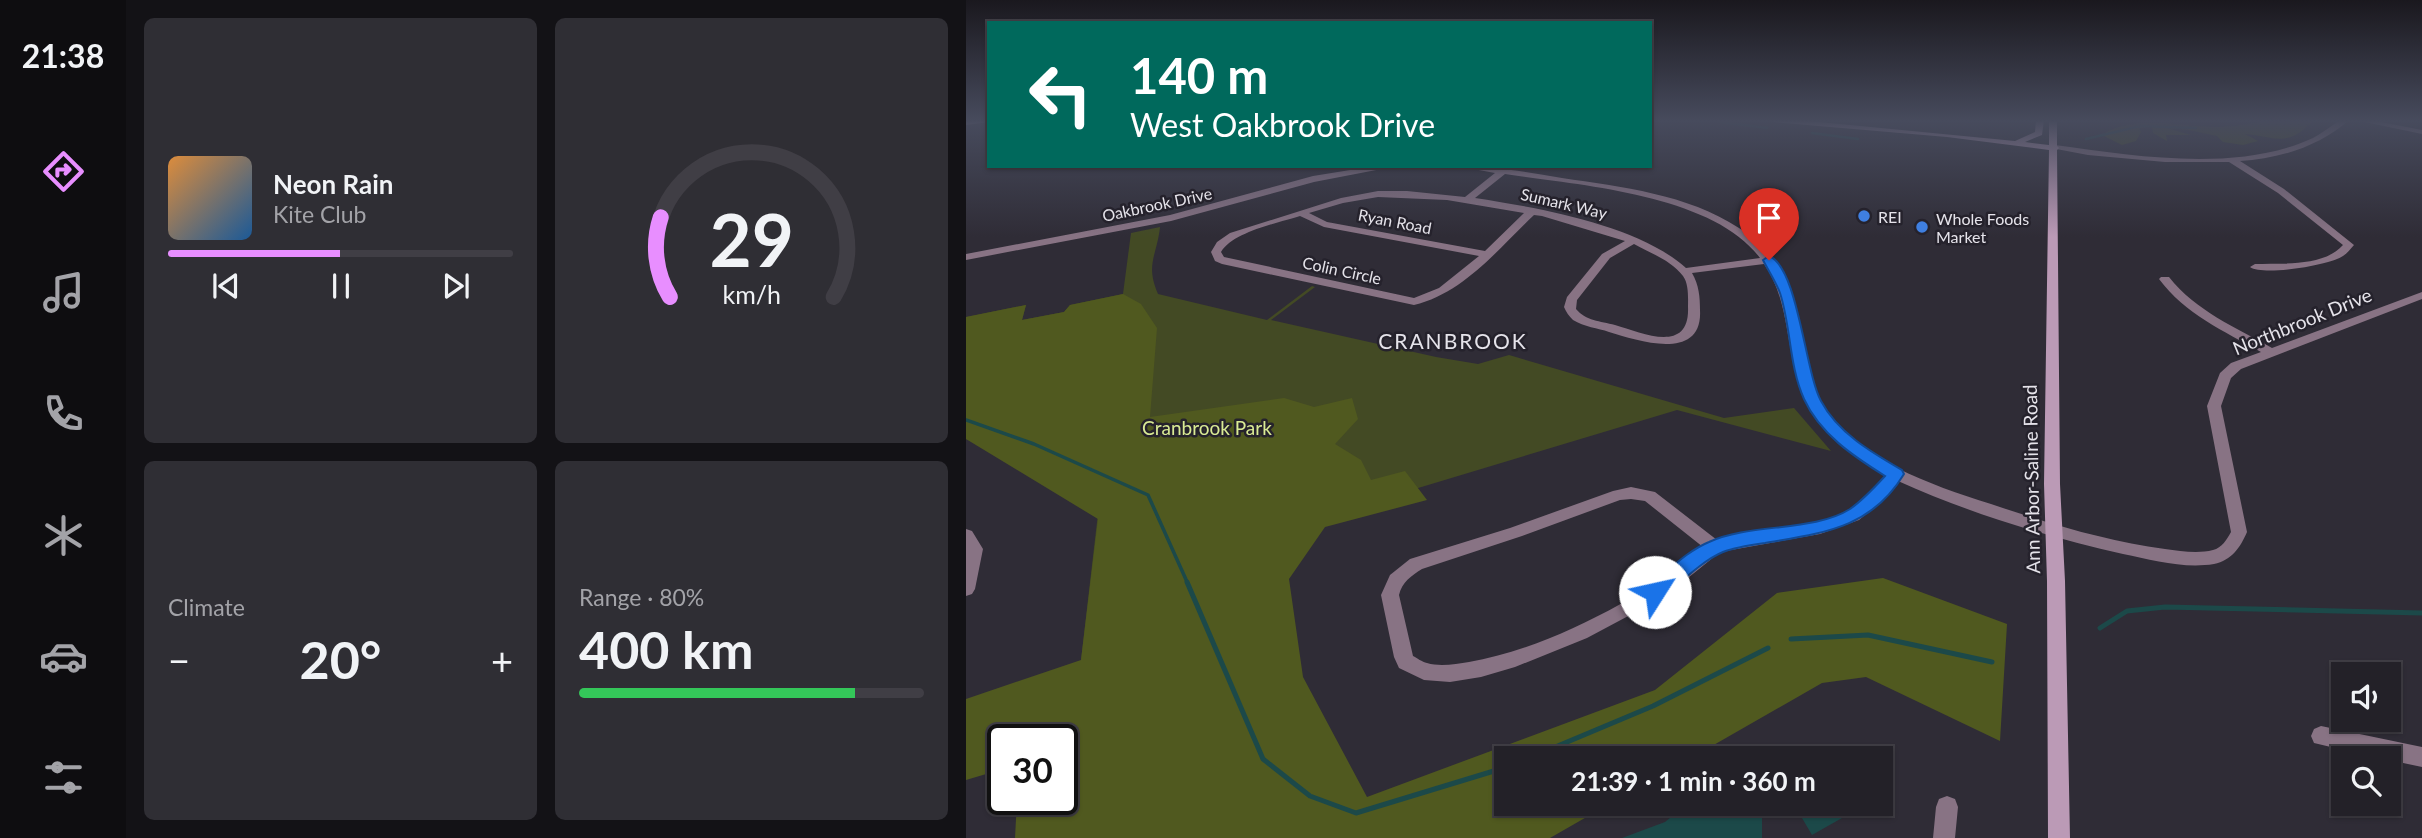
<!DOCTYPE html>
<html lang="en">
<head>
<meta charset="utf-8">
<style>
  :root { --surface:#232128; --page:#2f2e34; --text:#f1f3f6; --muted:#a3a3a8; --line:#403e45; --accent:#e88eff }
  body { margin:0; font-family:Lato,sans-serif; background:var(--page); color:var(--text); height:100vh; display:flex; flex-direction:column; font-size:26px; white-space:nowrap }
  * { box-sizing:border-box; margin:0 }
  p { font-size:23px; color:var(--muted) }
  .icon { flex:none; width:38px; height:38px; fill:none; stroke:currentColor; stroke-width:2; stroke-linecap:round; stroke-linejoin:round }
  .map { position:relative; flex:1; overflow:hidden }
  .side { display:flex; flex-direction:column; gap:18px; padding:18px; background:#131216; width:840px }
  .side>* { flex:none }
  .top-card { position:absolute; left:21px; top:21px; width:665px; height:147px; border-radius:0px; box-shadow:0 2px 5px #0004,0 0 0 2px var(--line); background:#00695c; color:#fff; overflow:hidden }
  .controls { position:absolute; left:1365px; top:662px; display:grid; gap:14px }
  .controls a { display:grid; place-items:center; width:70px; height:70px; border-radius:0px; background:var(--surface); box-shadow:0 2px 5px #0004,0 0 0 2px var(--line); font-size:35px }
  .speed { position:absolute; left:21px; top:724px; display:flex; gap:14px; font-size:35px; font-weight:700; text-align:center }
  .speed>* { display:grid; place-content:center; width:91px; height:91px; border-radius:50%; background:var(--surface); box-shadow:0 2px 5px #0004,0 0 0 2px var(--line); line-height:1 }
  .speed .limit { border:4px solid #111; border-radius:10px; background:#fff; color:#111 }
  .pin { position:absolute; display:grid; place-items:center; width:60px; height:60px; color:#fff; margin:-72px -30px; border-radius:50% 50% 50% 0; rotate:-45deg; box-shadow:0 0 7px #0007 }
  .pin .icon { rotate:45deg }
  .me { position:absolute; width:77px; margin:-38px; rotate:55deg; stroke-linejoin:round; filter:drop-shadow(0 0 5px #0008) }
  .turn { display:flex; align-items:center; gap:24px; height:147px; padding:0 28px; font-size:32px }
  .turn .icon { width:91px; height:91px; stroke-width:2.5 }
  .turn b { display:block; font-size:49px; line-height:60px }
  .big { font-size:52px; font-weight:700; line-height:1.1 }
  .side .widget { flex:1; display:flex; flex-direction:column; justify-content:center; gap:10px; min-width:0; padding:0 24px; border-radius:10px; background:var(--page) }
  .side .dial { align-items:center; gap:0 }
  .dial svg { height:182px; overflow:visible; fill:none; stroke:var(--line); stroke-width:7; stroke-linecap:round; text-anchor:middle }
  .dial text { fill:var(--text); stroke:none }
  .song { display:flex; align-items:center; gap:21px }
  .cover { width:84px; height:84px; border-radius:10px; background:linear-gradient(135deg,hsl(30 70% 55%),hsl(210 70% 35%)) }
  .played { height:7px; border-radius:4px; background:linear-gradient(90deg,var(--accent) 50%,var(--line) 50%) }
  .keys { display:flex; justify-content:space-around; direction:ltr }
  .heat { display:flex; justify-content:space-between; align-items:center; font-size:38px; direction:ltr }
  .charge { height:10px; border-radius:5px; background:linear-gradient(90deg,#34c759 80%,var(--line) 0) }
  .side .tiles { flex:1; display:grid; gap:18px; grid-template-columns:repeat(2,1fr) }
  .trip { position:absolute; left:528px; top:746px; width:399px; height:70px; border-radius:0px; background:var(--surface); box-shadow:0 2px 5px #0004,0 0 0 2px var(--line); font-weight:700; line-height:70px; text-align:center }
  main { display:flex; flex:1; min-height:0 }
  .dock { display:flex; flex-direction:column; width:126px; justify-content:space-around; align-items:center; background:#0e0d10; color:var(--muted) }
  .dock .icon { width:49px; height:49px }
  .dock .selected { color:var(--accent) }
  .dock b { font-size:32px; color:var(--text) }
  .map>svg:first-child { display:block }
</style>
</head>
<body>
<main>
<nav class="dock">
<b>21:38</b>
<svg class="icon selected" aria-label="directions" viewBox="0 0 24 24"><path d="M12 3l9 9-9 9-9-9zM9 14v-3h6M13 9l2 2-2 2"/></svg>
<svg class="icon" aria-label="music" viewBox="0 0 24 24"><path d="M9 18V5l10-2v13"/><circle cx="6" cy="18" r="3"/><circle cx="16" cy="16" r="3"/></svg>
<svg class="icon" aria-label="phone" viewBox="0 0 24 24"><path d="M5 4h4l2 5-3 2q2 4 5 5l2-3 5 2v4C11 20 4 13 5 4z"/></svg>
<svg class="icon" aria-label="climate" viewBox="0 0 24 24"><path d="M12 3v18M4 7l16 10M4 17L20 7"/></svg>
<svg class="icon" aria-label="car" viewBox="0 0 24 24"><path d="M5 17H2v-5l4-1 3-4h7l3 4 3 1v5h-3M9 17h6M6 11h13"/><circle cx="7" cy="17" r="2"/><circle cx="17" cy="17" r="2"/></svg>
<svg class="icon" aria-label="filters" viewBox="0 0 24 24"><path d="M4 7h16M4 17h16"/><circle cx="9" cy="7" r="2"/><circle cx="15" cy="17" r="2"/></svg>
</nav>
<section class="side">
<div class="tiles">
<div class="widget">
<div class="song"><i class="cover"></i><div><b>Neon Rain</b><p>Kite Club</p></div></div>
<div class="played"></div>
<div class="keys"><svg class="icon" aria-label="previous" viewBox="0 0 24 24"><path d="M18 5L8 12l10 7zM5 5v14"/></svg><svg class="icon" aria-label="pause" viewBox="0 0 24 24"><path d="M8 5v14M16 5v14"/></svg><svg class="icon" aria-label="next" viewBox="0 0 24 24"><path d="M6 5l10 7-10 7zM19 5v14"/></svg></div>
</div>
<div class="widget dial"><svg viewBox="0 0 100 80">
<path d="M14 69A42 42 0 1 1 86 69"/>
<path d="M14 69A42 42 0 0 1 10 34" stroke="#e88eff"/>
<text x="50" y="56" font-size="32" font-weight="700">29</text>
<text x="50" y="72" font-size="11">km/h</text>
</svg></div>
<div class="widget"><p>Climate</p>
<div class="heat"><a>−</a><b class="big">20°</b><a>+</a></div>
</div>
<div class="widget"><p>Range · 80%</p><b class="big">400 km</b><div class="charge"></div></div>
</div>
</section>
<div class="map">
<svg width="1456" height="838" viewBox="0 0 1456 838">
  <rect width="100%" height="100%" fill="#2f2c36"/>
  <!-- green -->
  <path fill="#434a24" d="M 1305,120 L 1347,120 C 1323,148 1310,137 1279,134 L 1292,141 L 1277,145 L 1257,142 L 1251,136 L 1223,130 L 1201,128 L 1225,135 L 1200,135 L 1201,141 L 1187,133 L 1186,127 L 1173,128 L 1175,132 L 1170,141 L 1156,145 L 1136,135 C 1166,114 1215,127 1250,127 C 1268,127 1287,123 1305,120 Z
    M 194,227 C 191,256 179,264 192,294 L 301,320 L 346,286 L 349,287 L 305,320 L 470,357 L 512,364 L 543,355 L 758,418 L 828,408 L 865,451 L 711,410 L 283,539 L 115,660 L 134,496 L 0,439 L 0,317 L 60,305 L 56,320 L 98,312 L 104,305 L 157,294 L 165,233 Z"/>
  <!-- forest -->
  <path fill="#50591f" d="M 157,294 L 175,304 L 191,328 L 184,417 L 318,398 L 348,407 L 386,398 L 392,419 L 369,444 L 395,460 L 405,480 L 439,471 L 461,500 L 359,527 L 323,579 L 337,677 L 401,797 L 689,690 L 811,593 L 917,578 L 1041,624 L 1034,741 L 900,677 L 856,683 L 725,758 L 541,758 L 541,803 L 645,803 L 584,838 L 49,838 L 51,800 L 96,800 L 96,740 L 37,740 L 37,769 L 0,780 L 0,699 L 115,660 L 132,519 L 0,439 L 0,317 L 60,305 L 56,320 L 98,312 L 104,305 Z"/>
  <!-- water -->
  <path fill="#1c4949" d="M 722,803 L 811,803 L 796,810 L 796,838 L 656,838 L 699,822 Z
    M 863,803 L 867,803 L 876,818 L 846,835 L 836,818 Z"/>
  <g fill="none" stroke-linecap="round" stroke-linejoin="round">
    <!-- stream-far2 -->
    <path stroke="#1c4949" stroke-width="2.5" d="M 739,120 L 801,128
      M 846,133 L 892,139
      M 1120,139 L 1174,126 L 1230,128"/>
    <!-- stream-far1 -->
    <path stroke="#1c4949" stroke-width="3.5" d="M 0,420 L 68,444 L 182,495 L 222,584"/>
    <!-- stream -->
    <path stroke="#1c4949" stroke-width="5" d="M 221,582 L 297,759 L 344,796 L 390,813 L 541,767
      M 1134,628 L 1161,611 L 1199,607 L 1456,613
      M 825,639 L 902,635 L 1026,662
      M 563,758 L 687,706 L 802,648"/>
    <!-- minor -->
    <path fill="#887384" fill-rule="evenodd" d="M 1374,120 L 1383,120 C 1354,146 1313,159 1274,161 L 1318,189 L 1388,245 C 1383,251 1379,256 1371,259 C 1355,266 1297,276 1284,267 L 1289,264 C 1315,263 1358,267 1377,245 L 1312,193 L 1263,162 L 1199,162 L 1122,155 L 1085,148 L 1089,145 C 1169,156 1271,173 1347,138 C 1356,133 1365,126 1374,120 Z
      M 1389,120 L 1405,120 L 1456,130 L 1456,134 Z
      M 409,166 L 431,166 L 348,182 L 205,221 L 0,260 L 0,254 L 204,215 L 347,176 Z
      M 491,166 C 527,166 560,172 596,178 C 656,187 721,194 773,228 C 851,279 817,353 864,417 C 881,439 906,456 931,468 C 961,483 993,494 1025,504 C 1081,523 1140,541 1199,549 C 1214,551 1232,554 1247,550 C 1256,548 1261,539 1265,532 L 1241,406 L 1254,373 L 1265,363 L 1295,352 C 1258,331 1219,314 1193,279 L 1195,277 L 1203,277 C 1230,311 1269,327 1306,348 L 1456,292 L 1456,299 L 1275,369 L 1265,378 L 1255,406 L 1281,532 C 1274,548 1266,560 1248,564 C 1218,569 1186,560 1157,554 C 1081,537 1003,513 932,481 L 910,506 L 893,520 L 854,534 L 754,552 L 712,586 L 666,614 L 621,638 L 549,667 L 515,677 L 484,682 L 458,680 L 433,668 L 428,657 L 415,595 L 424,575 L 444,559 L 544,528 L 647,491 L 665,487 L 689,492 L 751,540 C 792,528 848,533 884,510 C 898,501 909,487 920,475 C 864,445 836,408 824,346 C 819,317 815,288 798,264 L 726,273 C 733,285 734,297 734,310 C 737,362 672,341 643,332 C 632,328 618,327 607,320 C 603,316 600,312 598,307 L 601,297 L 636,254 L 659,241 L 576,216 L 568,215 C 532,249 498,293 448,305 L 256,264 L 249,261 L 245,252 L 251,242 L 264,233 L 375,198 L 412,191 L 441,191 L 499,197 L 529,173 ZM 539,174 C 612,185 747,194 794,258 L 720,268 C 672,225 574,208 509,198 ZM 412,197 L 481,200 L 558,213 L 519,251 L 361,222 L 343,213 L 377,203 ZM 334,216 L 358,227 L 513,256 L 473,288 L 448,298 L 258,257 L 255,252 C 267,232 312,223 334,216 ZM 668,244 C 684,253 705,260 717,276 C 723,284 722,298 722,307 C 724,355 676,333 649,325 C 634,321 620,321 610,309 L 611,300 L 644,258 ZM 665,499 L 679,501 L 737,547 C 678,598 580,649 503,662 C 490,664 474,667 461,663 C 456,662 451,658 447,656 L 433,595 C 436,582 445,576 456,569 L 556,536 L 654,500 Z
      M 0,529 L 6,531 L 17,549 L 9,589 L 6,594 L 0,596 Z
      M 1355,726 L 1456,747 L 1456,767 L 1423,760 L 1423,758 L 1411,758 L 1348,743 L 1345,736 L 1348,729 Z
      M 981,796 L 989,799 L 992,807 L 989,838 L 967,838 L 970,807 L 973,799 Z"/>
    <!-- secondary -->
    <path fill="#bb9ab6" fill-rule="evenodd" d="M 23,120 L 23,122 L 0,125 L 0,121 Z
      M 803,120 L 833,120 L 1049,141 L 1069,132 L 1070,120 L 1078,120 L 1076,135 L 1059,142 L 1083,145 L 1083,120 L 1091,120 L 1091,146 L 1093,148 L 1091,150 L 1094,484 L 1099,581 L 1104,838 L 1082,838 L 1081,581 L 1078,484 L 1083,150 L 981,137 L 807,122 Z"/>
  </g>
  <!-- sky -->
  <linearGradient id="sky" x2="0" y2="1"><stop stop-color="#1a181e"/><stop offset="0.51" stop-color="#474b5d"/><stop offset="1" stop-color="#474b5d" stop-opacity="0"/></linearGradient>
  <rect width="1456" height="237" fill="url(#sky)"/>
  <!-- route -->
  <path fill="#1a73e8" stroke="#114b97" stroke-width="2" d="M 803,256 C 832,267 839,372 855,401 C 872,433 905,452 936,470 L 938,474 C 905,529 856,533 799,543 C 785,545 770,547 757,552 C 737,560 713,584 696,598 L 689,600 L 682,598 L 679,592 L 682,586 C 701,572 721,551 743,542 C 784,523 848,532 884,509 C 897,500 908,488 919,476 C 887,456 854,434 838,399 C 823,366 825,327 814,293 C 810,282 802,270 797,260 Z"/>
  <!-- markers -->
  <g fill="#3f7fe0" stroke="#25222c" stroke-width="2.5">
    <circle cx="898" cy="216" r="7"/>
    <circle cx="956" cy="227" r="7"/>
  </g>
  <g text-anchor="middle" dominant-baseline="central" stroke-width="5" stroke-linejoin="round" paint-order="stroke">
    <!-- far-street labels -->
    <g font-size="16" fill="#e5e3ea" stroke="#25222c">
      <text transform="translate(598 203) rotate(13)">Sumark Way</text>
      <text transform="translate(191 204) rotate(-12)">Oakbrook Drive</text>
      <text transform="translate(429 221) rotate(11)">Ryan Road</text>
      <text transform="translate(376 270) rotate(12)">Colin Circle</text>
    </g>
    <!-- far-poi labels -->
    <g font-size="16" fill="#e5e3ea" stroke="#25222c" text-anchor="start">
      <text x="912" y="216">REI</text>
      <text x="970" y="218">Whole Foods<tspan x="970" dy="18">Market</tspan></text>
    </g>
    <!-- street labels -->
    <g font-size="19" fill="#e5e3ea" stroke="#25222c">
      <text transform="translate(1336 321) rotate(-22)">Northbrook Drive</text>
      <text transform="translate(1065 479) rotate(-91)">Ann Arbor-Saline Road</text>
    </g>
    <!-- park labels -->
    <g font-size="19" fill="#daeb94" stroke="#25222c">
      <text x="241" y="427">Cranbrook Park</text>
    </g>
    <!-- neighbourhood labels -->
    <g font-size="21" letter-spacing="2" fill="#e5e3ea" stroke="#25222c">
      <text x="487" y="340">CRANBROOK</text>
    </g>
  </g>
</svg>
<div class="controls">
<a><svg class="icon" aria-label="sound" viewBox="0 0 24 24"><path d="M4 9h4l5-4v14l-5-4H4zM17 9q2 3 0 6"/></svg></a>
<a><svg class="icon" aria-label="search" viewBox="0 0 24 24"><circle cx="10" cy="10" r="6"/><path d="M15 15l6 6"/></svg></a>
</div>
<div class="speed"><div class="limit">30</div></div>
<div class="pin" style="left:803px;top:260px;background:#d93025"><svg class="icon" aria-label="arrive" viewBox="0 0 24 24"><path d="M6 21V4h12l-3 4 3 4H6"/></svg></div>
<svg class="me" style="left:689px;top:592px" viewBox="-20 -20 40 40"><circle r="19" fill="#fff"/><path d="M0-13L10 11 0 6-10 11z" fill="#1a73e8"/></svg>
<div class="trip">21:39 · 1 min · 360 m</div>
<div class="top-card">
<div class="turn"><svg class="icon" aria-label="left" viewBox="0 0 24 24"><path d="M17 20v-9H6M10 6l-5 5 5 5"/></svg><div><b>140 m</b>West Oakbrook Drive</div></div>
</div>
</div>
</main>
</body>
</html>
